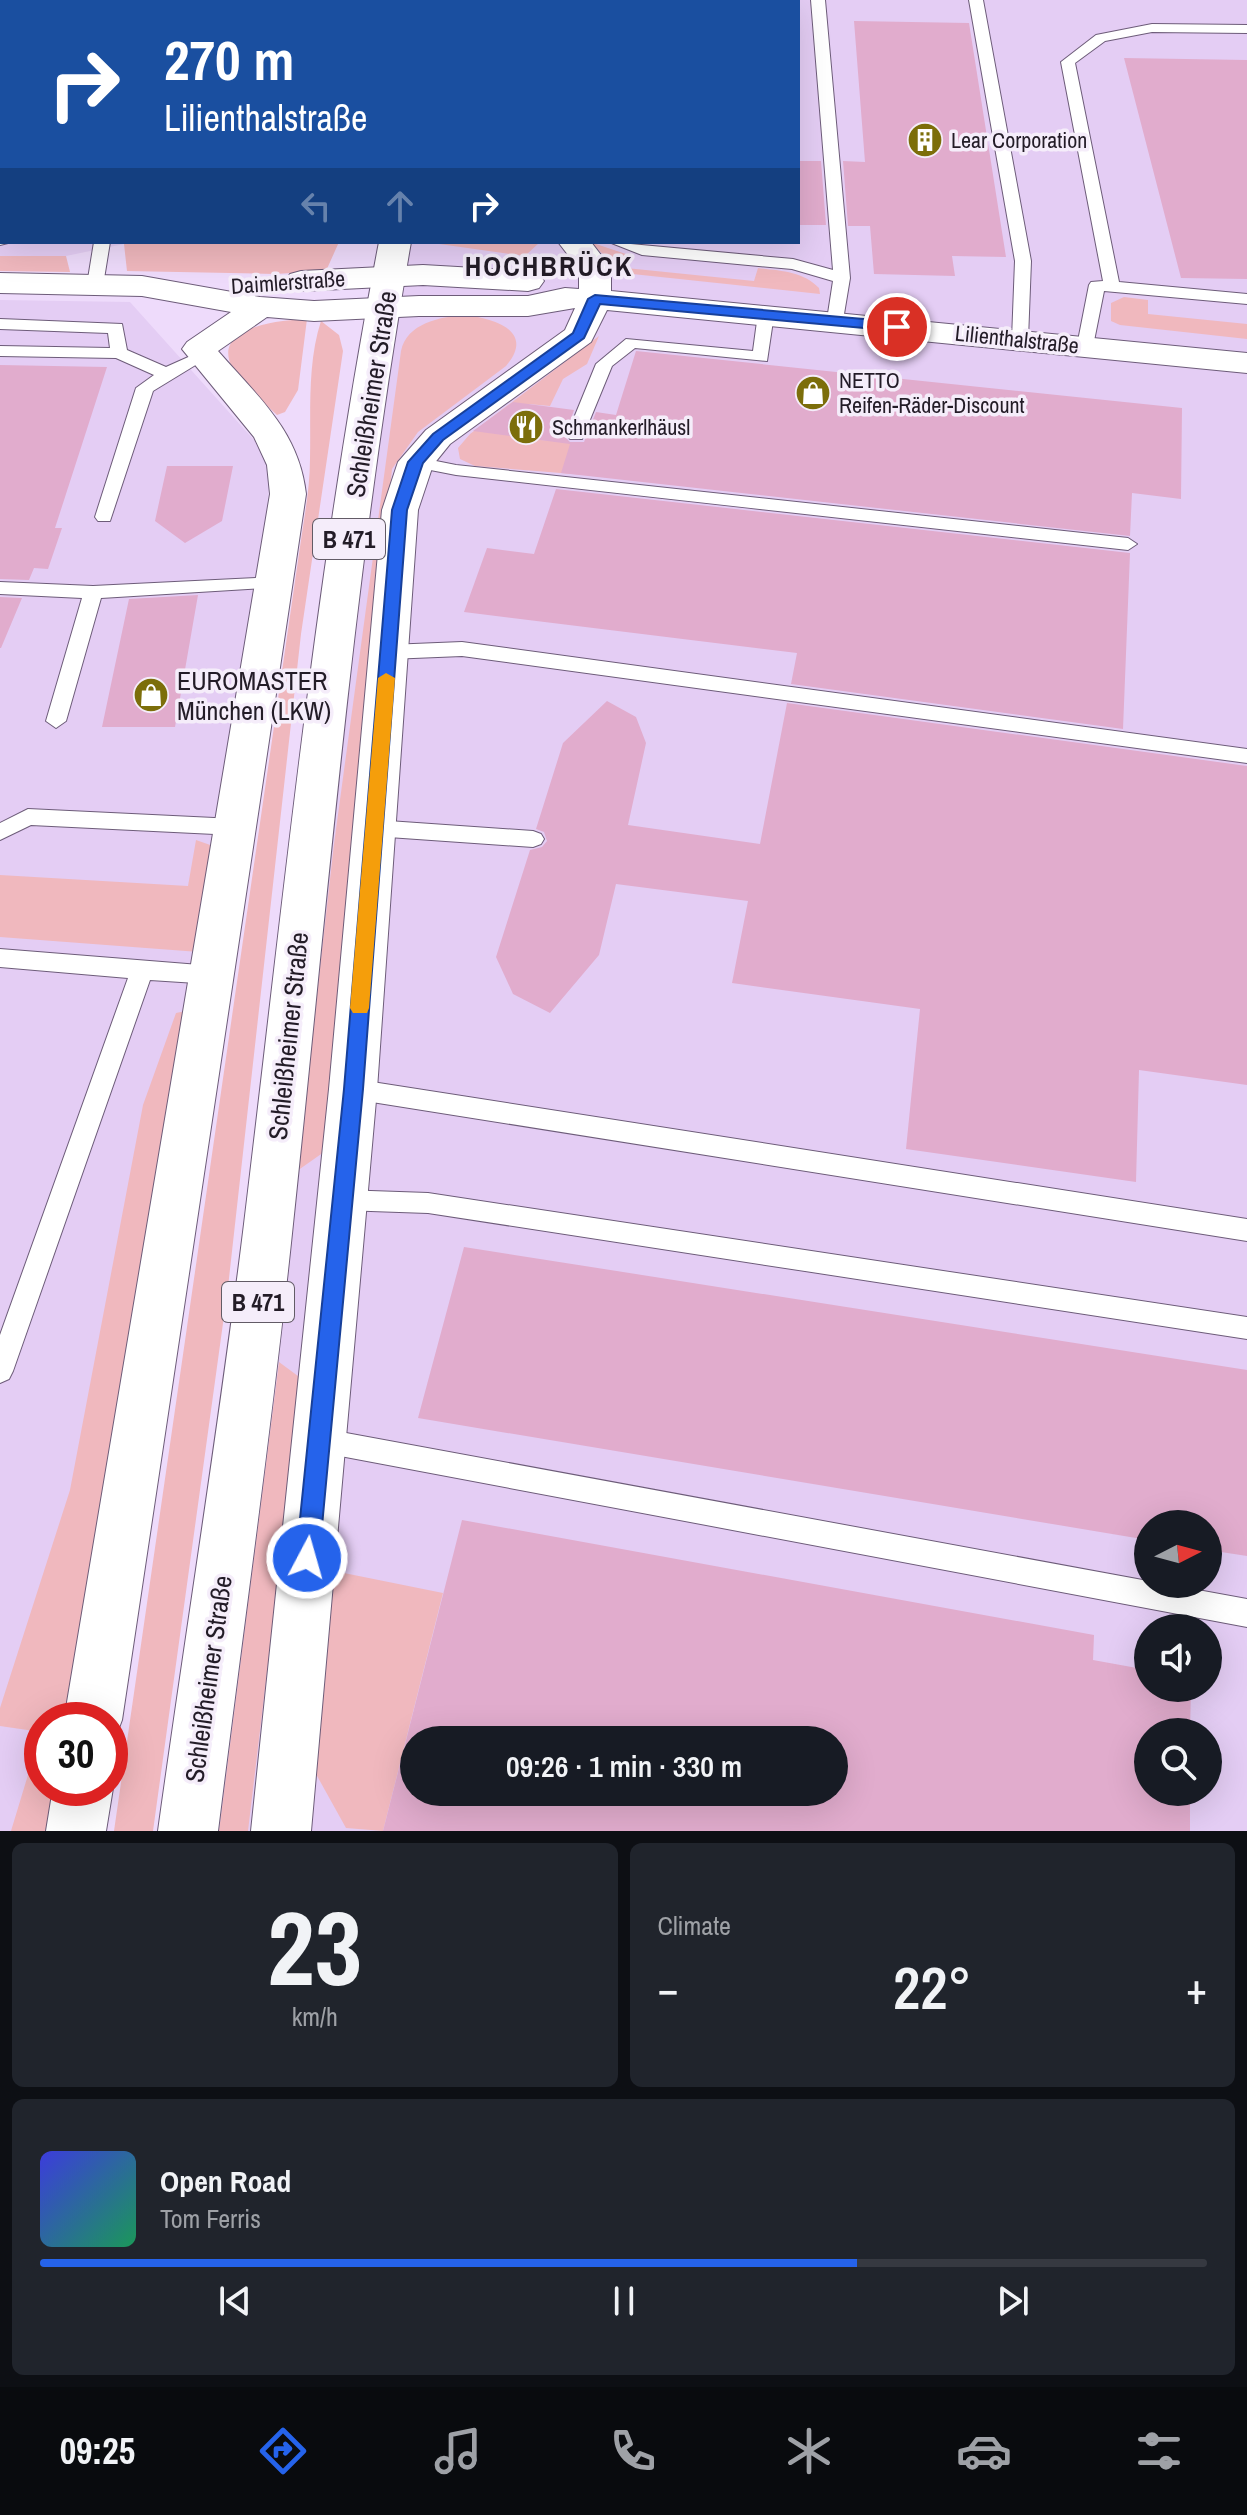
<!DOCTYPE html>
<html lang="en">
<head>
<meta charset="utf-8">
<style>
  :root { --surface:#171b24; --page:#20242c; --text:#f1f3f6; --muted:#9ea1a6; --line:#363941; --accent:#2563eb }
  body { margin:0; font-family:"Archivo Narrow",sans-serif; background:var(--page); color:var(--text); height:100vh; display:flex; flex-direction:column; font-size:30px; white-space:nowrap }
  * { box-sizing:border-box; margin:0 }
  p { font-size:26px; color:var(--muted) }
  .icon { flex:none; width:44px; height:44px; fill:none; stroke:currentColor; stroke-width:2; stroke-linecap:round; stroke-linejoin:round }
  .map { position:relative; height:1831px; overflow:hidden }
  .sheet { display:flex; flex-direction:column; gap:12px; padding:12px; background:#0d0f14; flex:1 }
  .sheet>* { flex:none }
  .banner { position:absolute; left:0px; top:0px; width:800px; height:244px; box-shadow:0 8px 32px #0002; background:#1a4fa0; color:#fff; overflow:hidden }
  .needle { width:52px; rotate:84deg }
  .fabs { position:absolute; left:1134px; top:1510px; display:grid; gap:16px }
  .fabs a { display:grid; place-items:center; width:88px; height:88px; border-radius:50%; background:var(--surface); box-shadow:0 8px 32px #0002; font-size:40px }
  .speed { position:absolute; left:24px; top:1702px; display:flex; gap:16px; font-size:40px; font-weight:700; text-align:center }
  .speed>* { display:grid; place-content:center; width:104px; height:104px; border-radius:50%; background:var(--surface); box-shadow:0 8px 32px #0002; line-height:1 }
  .speed .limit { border:12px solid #d22; background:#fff; color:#111 }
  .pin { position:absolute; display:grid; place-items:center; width:68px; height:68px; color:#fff; margin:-34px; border:4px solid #fff; border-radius:50%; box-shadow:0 2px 8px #0007 }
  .me { position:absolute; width:88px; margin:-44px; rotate:6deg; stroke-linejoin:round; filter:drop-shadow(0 0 6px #0008) }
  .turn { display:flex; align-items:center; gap:28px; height:168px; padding:0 32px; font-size:36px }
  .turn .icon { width:104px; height:104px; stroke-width:2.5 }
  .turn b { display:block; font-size:56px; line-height:68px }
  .lanes { display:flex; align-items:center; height:76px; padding:0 32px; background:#0003; justify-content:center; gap:40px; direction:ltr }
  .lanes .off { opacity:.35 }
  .big { font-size:60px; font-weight:600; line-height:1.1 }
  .sheet .tile { flex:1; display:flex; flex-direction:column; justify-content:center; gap:12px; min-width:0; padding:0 28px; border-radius:12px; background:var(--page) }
  .sheet .dial { align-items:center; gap:0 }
  .dial b { font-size:104px; line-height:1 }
  .song { display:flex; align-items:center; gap:24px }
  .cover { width:96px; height:96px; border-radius:12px; background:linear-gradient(135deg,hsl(240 70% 55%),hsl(150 70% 35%)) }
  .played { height:8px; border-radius:4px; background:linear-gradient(90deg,var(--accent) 70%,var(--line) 70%) }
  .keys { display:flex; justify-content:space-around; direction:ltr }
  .heat { display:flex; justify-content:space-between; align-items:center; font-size:44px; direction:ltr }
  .sheet .tiles { flex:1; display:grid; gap:12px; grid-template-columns:1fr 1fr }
  .tile:last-child { grid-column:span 2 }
  .trip { position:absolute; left:400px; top:1726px; width:448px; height:80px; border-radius:40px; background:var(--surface); box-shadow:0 8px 32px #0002; font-weight:600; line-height:80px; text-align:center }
  .tab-bar { display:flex; height:128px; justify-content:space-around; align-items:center; background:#090b0e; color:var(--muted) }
  .tab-bar .icon { width:56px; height:56px }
  .tab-bar .active { color:var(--accent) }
  .tab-bar b { font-size:36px; color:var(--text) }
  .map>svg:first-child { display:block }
</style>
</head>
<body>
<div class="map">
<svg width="1247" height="1831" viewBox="0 0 1247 1831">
  <rect width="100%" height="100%" fill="#eedbfb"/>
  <!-- built -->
  <path fill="#e4cdf4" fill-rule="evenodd" d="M 0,0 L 400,0 L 2,2 L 2,242 L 170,242 L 124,244 L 66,256 L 0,256 Z
    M 441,0 L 1247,0 L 1247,1831 L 172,1831 L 391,242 L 798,242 L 798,2 ZM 1148,1524 L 1208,1524 L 1208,1584 L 1148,1584 ZM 1148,1628 L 1208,1628 L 1208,1688 L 1148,1688 ZM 1148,1732 L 1208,1732 L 1208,1792 L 1148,1792 ZM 414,1740 L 834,1740 L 834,1792 L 414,1792 Z
    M 0,300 L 130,302 L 272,460 L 262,551 L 210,886 L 42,1720 L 42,1788 L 47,1831 L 0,1831 Z"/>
  <!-- green -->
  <path fill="#f0b8be" d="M 170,242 L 339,242 L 326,271 L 275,274 L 127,271 L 124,244 Z
    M 425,242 L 540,242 L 525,256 Z
    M 590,242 L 629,255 L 626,268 L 754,281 L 758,268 C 780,271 803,271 819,288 L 820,294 L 623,273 Z
    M 0,256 L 66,256 L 70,272 L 0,271 Z
    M 1124,297 L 1148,300 L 1148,314 L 1247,324 L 1247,339 L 1120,325 L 1111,321 L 1111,303 Z
    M 464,315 C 494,318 536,331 506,366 L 418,432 L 392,469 L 324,1152 L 297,1171 L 334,844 L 401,351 C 407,323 440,317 464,315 Z
    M 307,319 L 298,390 L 285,412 L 277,415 C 263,401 243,387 233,369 C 209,326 282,320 307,319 Z
    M 321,321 L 339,335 L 343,351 L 301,634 L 228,1287 L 153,1831 L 114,1831 L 301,540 C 305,513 310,486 310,459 C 311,413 307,364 321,321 Z
    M 599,336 L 587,364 L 563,379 L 550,406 L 528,404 L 523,416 L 541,440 L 606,445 L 598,476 L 475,466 L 460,459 L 458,448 L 470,434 Z
    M 196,840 L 216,847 L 199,952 L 0,937 L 0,875 L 188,886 Z
    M 190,1010 L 66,1720 L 42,1720 L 42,1788 L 54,1788 L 47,1831 L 11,1831 L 41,1732 L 0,1726 L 0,1708 L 70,1490 L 143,1105 L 176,1013 Z
    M 279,1362 L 302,1379 L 248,1831 L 219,1831 Z
    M 334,1571 L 443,1593 L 383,1831 L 346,1828 L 316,1774 Z"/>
  <!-- building -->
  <path fill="#e1accd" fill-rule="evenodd" d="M 854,21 L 969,23 L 1006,257 L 952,256 L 955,276 L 874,274 L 870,226 L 848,226 L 843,161 L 865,162 Z
    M 1124,58 L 1247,60 L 1247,279 L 1181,278 Z
    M 798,161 L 821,161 L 826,225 L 798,225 Z
    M 636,351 L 1182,408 L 1181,499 L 1132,493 L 1130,536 L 561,473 L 570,444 L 473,431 L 513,402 L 574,410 L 565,437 L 570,442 L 584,442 L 596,412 L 616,415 Z
    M 0,365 L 107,367 L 55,528 L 62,528 L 48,569 L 34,568 L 29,580 L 0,579 Z
    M 167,466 L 233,466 L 222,521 L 185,543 L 155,521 Z
    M 556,489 L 1130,553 L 1123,729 L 791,684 L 797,653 L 464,612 L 487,548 L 534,554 Z
    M 198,595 L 175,727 L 102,727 L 129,599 Z
    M 0,597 L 22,598 L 1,648 L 0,648 Z
    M 607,701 L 636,717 L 646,743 L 628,825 L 760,844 L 787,703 L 1247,766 L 1247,1085 L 1139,1070 L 1136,1182 L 906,1149 L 920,1009 L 732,983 L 748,901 L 616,884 L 599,955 L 550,1013 L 513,994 L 496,957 L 530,850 L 542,847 L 547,841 L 544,832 L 536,829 L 563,743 Z
    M 464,1247 L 1247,1370 L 1247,1556 L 1208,1550 L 1208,1524 L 1148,1524 L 1148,1540 L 418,1418 Z
    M 462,1520 L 1094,1635 L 1093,1660 L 1148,1670 L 1148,1688 L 1191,1688 L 1190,1732 L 1148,1732 L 1148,1792 L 1190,1792 L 1190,1831 L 383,1831 ZM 414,1740 L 834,1740 L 834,1792 L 414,1792 Z"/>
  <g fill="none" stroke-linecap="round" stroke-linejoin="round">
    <defs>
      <path id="service" d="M 506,0 L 520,0 L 520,2 L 506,2 Z
        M 811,0 L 825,0 L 850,278 L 843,320 L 835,325 L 827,320 L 833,281 L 792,269 L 642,255 L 609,242 L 793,259 L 833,270 Z
        M 969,0 L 983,0 L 1031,261 L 1028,339 L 1020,344 L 1012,339 L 1015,261 Z
        M 1152,24 L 1247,25 L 1247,33 L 1152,32 L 1105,41 L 1075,63 L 1119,282 L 1247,294 L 1247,304 L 1104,291 L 1093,346 L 1085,351 L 1077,346 L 1089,285 L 1091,282 L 1103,281 L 1061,62 L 1096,35 Z
        M 0,235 L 2,242 L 8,243 L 0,245 Z
        M 94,242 L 110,242 L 103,285 L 95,290 L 87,285 Z
        M 766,309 L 774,314 L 767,361 L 635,348 L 612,366 L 582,439 L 570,439 L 567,435 L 596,364 L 626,339 L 753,351 L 758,314 Z
        M 0,319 L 122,324 L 127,350 L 166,367 L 204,350 L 212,355 L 153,391 L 110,521 L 98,521 L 95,517 L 136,388 L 154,375 L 116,358 L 0,356 L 0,346 L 110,348 L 108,333 L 0,329 Z
        M 416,457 L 456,465 L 1128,538 L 1137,544 L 1128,550 L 456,475 L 410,466 L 407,462 Z
        M 274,577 L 281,579 L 283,583 L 281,587 L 101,598 L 66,721 L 56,728 L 46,721 L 82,598 L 0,594 L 0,582 L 93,586 Z
        M 462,642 L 1247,749 L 1247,763 L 462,656 L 389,659 L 379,652 L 389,645 Z
        M 28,809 L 235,819 L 242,822 L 246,827 L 242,832 L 235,835 L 31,825 L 0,840 L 0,823 Z
        M 374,820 L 533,831 L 541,834 L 544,839 L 541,844 L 533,847 L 374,836 L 367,833 L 363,828 L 367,823 Z
        M 0,949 L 212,966 L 220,969 L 223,975 L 220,981 L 212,984 L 150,980 L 13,1371 L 9,1379 L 0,1383 L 0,1335 L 128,978 L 0,967 Z
        M 353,1079 L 1247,1219 L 1247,1241 L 353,1099 L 345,1096 L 341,1089 L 345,1082 Z
        M 342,1190 L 428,1193 L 1247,1317 L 1247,1339 L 428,1213 L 342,1210 L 333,1207 L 330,1200 L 333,1193 Z
        M 319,1428 L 1148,1581 L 1148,1584 L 1165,1584 L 1247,1599 L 1247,1627 L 319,1452 L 310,1449 L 306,1440 L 310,1431 Z"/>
      <path id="minor" d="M 470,0 L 498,0 L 498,2 L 470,2 Z
        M 558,242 L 591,242 L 611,268 L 611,291 L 1247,353 L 1247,373 L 607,310 L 591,342 L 450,444 L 433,465 L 418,510 L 377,1089 L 311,1831 L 251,1831 L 329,1089 L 382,510 L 398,462 L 426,430 L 565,330 L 575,308 L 528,316 L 419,316 L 314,321 L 267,317 L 218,351 C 258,397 299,431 306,494 L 122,1720 L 114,1741 L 110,1742 L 110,1720 L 64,1720 L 270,494 L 267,465 L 254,437 L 182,349 L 187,342 L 231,312 L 142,296 L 0,293 L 0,273 L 142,276 L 260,297 L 314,301 L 419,296 L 528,296 L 565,288 L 579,289 L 579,269 Z
        M 423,265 L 528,271 L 539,274 L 544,281 L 539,288 L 528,291 L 423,285 L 301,291 L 290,288 L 285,281 L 290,274 L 301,271 Z
        M 110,1781 L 113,1788 L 106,1831 L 46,1831 L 53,1788 L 110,1788 Z"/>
      <path id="primary" d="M 430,0 L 458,0 L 429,2 Z
        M 379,242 L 411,242 C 354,567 328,896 293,1224 C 272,1427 243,1629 218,1831 L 158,1831 C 186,1629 219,1427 244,1224 C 284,896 316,567 379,242 Z"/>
    </defs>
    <!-- service casing -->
    <use href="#service" stroke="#6d5c79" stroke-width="2"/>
    <!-- minor casing -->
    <use href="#minor" stroke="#6d5c79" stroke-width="2"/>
    <!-- primary casing -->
    <use href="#primary" stroke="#6d5c79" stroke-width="2"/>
    <!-- service -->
    <use href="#service" fill="#fff" fill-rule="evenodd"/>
    <!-- minor -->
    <use href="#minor" fill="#fff" fill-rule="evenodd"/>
    <!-- primary -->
    <use href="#primary" fill="#fff" fill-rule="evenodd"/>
  </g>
  <!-- route -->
  <path fill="#2563eb" stroke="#184099" stroke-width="2" d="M 595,295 L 897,322 L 904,327 L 897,331 L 600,304 L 584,338 L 443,440 L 423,463 L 407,510 L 363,1089 L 319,1558 L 315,1566 L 307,1569 L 299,1566 L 296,1558 L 344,1089 L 392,510 L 408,462 L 433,434 L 573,333 L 588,299 Z"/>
  <!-- slow -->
  <path fill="#f59e0b" d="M 386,673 L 395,678 L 369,1008 L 367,1013 L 353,1013 L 350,1008 L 378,678 Z"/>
  <!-- icons -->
  <defs>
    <symbol id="building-disc" viewBox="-11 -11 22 22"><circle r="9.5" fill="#7c6e0a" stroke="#f5edfa"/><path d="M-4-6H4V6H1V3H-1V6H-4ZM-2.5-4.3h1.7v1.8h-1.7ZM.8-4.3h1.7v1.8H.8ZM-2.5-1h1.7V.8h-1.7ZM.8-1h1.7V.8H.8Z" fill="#fff"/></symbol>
    <symbol id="shop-disc" viewBox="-11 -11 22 22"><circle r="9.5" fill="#7c6e0a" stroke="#f5edfa"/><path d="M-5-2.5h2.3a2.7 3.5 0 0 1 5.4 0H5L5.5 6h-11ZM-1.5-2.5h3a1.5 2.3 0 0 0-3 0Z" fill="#fff"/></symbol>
    <symbol id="restaurant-disc" viewBox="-11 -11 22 22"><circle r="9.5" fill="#7c6e0a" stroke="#f5edfa"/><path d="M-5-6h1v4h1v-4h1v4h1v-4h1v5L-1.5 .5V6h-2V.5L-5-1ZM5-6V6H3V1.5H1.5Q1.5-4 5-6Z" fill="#fff"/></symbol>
  </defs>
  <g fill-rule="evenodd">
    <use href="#building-disc" x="905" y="120" width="40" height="40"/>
    <use href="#shop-disc" x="793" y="373" width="40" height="40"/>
    <use href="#restaurant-disc" x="506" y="407" width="40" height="40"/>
    <use href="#shop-disc" x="131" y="675" width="40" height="40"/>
  </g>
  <g text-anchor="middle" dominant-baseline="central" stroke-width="7" stroke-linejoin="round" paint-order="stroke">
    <!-- far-poi labels -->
    <g font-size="22" fill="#231c27" stroke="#f5edfa" text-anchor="start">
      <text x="951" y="140">Lear Corporation</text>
      <text x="839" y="380">NETTO<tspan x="839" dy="25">Reifen-Räder-Discount</tspan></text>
      <text x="552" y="427">Schmankerlhäusl</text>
    </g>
    <!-- far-street labels -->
    <g font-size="22" fill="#231c27" stroke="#f5edfa">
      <text transform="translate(288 282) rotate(-4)">Daimlerstraße</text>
      <text transform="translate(1017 339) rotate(6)">Lilienthalstraße</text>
    </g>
    <!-- shield labels -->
    <g fill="#f5edfa" stroke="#625b66" stroke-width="2">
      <rect x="313" y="519" width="72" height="40" rx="6"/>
      <rect x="222" y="1282" width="72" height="40" rx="6"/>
    </g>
    <g font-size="24" font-weight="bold" fill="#231c27">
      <text x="349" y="539">B 471</text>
      <text x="258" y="1302">B 471</text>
    </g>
    <!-- street labels -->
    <g font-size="26" fill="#231c27" stroke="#f5edfa">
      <text transform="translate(371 394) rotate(-81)">Schleißheimer Straße</text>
      <text transform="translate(288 1036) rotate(-84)">Schleißheimer Straße</text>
      <text transform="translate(208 1679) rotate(-82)">Schleißheimer Straße</text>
    </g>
    <!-- poi labels -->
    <g font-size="26" fill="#231c27" stroke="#f5edfa" text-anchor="start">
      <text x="177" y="680">EUROMASTER<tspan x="177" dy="30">München (LKW)</tspan></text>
    </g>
    <!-- far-district labels -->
    <g font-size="28" font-weight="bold" letter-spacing="2" fill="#231c27" stroke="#f5edfa">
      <text x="549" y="266">HOCHBRÜCK</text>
    </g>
  </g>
</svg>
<div class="fabs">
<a><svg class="needle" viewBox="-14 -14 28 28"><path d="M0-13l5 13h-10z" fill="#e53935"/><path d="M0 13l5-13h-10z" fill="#9ea1a6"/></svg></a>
<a><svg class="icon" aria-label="sound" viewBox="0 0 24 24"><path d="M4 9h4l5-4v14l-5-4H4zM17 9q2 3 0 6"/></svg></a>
<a><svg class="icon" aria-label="search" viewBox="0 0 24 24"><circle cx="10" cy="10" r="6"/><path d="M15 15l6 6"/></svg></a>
</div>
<div class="speed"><div class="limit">30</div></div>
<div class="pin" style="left:897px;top:327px;background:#d93025"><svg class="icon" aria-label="arrive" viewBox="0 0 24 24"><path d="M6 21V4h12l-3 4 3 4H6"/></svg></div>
<svg class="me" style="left:307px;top:1558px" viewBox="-20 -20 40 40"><circle r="17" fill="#2563eb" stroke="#fff" stroke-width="3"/><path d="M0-11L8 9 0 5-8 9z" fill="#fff"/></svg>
<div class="trip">09:26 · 1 min · 330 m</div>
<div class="banner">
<div class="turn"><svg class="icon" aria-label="right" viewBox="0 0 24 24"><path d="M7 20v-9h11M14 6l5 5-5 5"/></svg><div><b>270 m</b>Lilienthalstraße</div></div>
<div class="lanes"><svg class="icon off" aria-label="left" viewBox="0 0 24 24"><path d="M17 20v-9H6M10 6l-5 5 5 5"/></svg><svg class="icon off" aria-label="ahead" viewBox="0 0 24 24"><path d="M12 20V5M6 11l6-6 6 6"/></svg><svg class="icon" aria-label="right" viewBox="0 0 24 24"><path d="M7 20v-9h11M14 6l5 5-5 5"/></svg></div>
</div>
</div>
<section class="sheet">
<div class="tiles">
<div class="tile dial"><b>23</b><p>km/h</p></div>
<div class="tile"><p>Climate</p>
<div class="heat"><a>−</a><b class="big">22°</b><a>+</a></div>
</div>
<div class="tile">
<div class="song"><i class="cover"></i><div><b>Open Road</b><p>Tom Ferris</p></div></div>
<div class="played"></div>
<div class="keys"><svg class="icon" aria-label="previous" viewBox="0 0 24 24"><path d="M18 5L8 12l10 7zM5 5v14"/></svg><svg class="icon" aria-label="pause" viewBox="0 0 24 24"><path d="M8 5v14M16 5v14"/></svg><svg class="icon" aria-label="next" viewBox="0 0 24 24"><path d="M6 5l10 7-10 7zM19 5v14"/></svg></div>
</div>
</div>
</section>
<nav class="tab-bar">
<b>09:25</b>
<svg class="icon active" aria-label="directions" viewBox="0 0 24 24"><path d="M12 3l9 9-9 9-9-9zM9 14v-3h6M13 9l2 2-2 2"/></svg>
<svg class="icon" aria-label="music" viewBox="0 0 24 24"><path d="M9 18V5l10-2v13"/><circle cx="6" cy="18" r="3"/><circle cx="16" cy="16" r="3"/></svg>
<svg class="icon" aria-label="phone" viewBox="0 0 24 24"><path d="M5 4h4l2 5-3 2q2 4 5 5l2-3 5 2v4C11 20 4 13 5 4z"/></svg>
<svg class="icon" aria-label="climate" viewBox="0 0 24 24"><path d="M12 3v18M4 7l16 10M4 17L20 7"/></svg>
<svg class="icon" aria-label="car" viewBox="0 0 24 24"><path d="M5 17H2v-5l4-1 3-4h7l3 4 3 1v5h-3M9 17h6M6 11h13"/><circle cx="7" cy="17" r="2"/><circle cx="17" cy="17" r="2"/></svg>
<svg class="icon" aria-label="filters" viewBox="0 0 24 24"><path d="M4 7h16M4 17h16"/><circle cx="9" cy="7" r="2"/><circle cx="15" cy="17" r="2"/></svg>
</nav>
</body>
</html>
